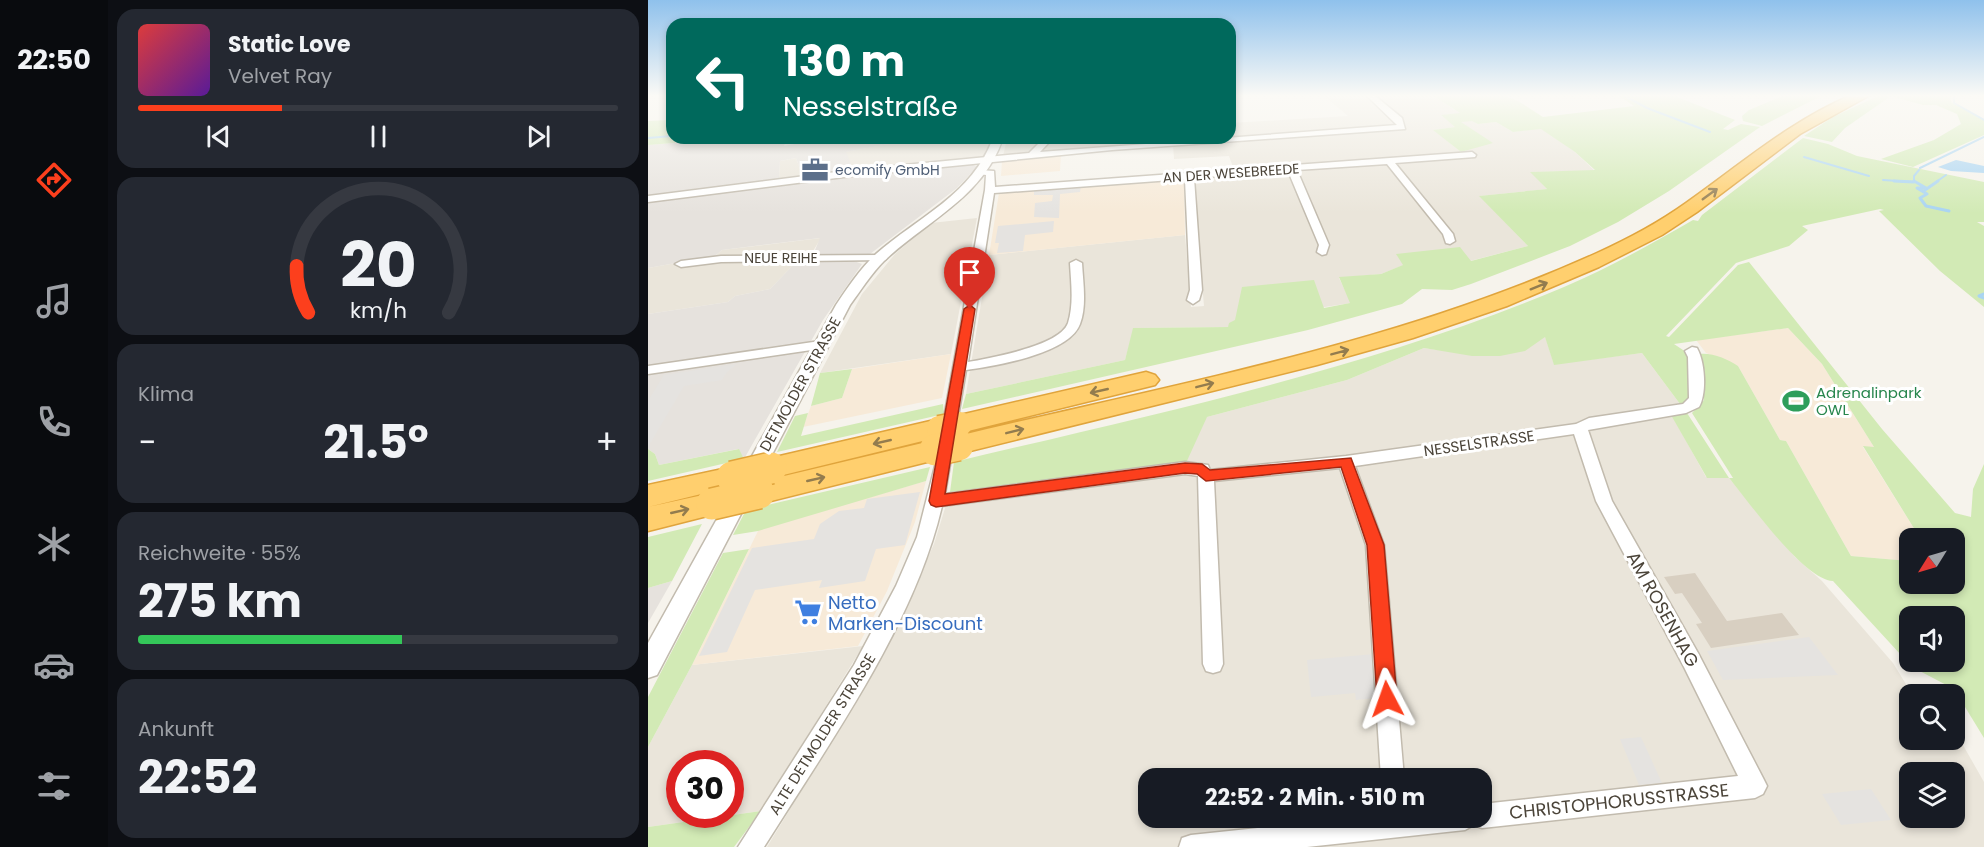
<!DOCTYPE html>
<html lang="de">
<head>
<meta charset="utf-8">
<style>
  :root { --surface:#171b24; --page:#242831; --text:#f1f3f6; --muted:#9ea1a6; --line:#363941; --accent:#fc3f1d }
  body { margin:0; font-family:Poppins,sans-serif; background:var(--page); color:var(--text); height:100vh; display:flex; flex-direction:column; font-size:22px; white-space:nowrap }
  * { box-sizing:border-box; margin:0 }
  p { font-size:20px; color:var(--muted) }
  .icon { flex:none; width:33px; height:33px; fill:none; stroke:currentColor; stroke-width:2; stroke-linecap:round; stroke-linejoin:round }
  .map { position:relative; flex:1; overflow:hidden }
  .panel { display:flex; flex-direction:column; gap:9px; padding:9px; background:#0d0f14; width:540px }
  .panel>* { flex:none }
  .guide { position:absolute; left:18px; top:18px; width:570px; height:126px; border-radius:18px; box-shadow:0 3px 9px #0003; background:#00695c; color:#fff; overflow:hidden }
  .needle { width:39px; rotate:233deg }
  .tools { position:absolute; left:1251px; top:528px; display:grid; gap:12px }
  .tools a { display:grid; place-items:center; width:66px; height:66px; border-radius:12px; background:var(--surface); box-shadow:0 3px 9px #0003; font-size:30px }
  .speed { position:absolute; left:18px; top:750px; display:flex; gap:12px; font-size:30px; font-weight:700; text-align:center }
  .speed>* { display:grid; place-content:center; width:78px; height:78px; border-radius:50%; background:var(--surface); box-shadow:0 3px 9px #0003; line-height:1 }
  .speed .limit { border:9px solid #d22; background:#fff; color:#111 }
  .pin { position:absolute; display:grid; place-items:center; width:51px; height:51px; color:#fff; margin:-62px -26px; border-radius:50% 50% 50% 0; rotate:-45deg; box-shadow:0 0 6px #0007 }
  .pin .icon { rotate:45deg }
  .me { position:absolute; width:66px; margin:-33px; rotate:356deg; stroke-linejoin:round; filter:drop-shadow(0 0 4px #0008) }
  .turn { display:flex; align-items:center; gap:21px; height:126px; padding:0 18px; font-size:27px }
  .turn .icon { width:78px; height:78px; stroke-width:2.5 }
  .turn b { display:block; font-size:42px; line-height:51px }
  .big { font-size:45px; font-weight:700; line-height:1.1 }
  .panel .widget { flex:1; display:flex; flex-direction:column; justify-content:center; gap:9px; min-width:0; padding:0 21px; border-radius:18px; background:var(--page) }
  .panel .dial { align-items:center; gap:0 }
  .dial svg { height:156px; overflow:visible; fill:none; stroke:var(--line); stroke-width:7; stroke-linecap:round; text-anchor:middle }
  .dial text { fill:var(--text); stroke:none }
  .song { display:flex; align-items:center; gap:18px }
  .cover { width:72px; height:72px; border-radius:9px; background:linear-gradient(135deg,hsl(0 70% 55%),hsl(270 70% 35%)) }
  .played { height:6px; border-radius:3px; background:linear-gradient(90deg,var(--accent) 30%,var(--line) 30%) }
  .keys { display:flex; justify-content:space-around; direction:ltr }
  .heat { display:flex; justify-content:space-between; align-items:center; font-size:33px; direction:ltr }
  .charge { height:9px; border-radius:4px; background:linear-gradient(90deg,#34c759 55%,var(--line) 0) }
  .trip { position:absolute; left:490px; top:768px; width:354px; height:60px; border-radius:18px; background:var(--surface); box-shadow:0 3px 9px #0003; font-weight:700; line-height:60px; text-align:center }
  main { display:flex; flex:1; min-height:0 }
  .dock { display:flex; flex-direction:column; width:108px; justify-content:space-around; align-items:center; background:#090b0e; color:var(--muted) }
  .dock .icon { width:42px; height:42px }
  .dock .active { color:var(--accent) }
  .dock b { font-size:27px; color:var(--text) }
  .map>svg:first-child { display:block }
</style>
</head>
<body>
<main>
<nav class="dock">
<b>22:50</b>
<svg class="icon active" aria-label="directions" viewBox="0 0 24 24"><path d="M12 3l9 9-9 9-9-9zM9 14v-3h6M13 9l2 2-2 2"/></svg>
<svg class="icon" aria-label="music" viewBox="0 0 24 24"><path d="M9 18V5l10-2v13"/><circle cx="6" cy="18" r="3"/><circle cx="16" cy="16" r="3"/></svg>
<svg class="icon" aria-label="phone" viewBox="0 0 24 24"><path d="M5 4h4l2 5-3 2q2 4 5 5l2-3 5 2v4C11 20 4 13 5 4z"/></svg>
<svg class="icon" aria-label="climate" viewBox="0 0 24 24"><path d="M12 3v18M4 7l16 10M4 17L20 7"/></svg>
<svg class="icon" aria-label="car" viewBox="0 0 24 24"><path d="M5 17H2v-5l4-1 3-4h7l3 4 3 1v5h-3M9 17h6M6 11h13"/><circle cx="7" cy="17" r="2"/><circle cx="17" cy="17" r="2"/></svg>
<svg class="icon" aria-label="filters" viewBox="0 0 24 24"><path d="M4 7h16M4 17h16"/><circle cx="9" cy="7" r="2"/><circle cx="15" cy="17" r="2"/></svg>
</nav>
<section class="panel">
<div class="widget">
<div class="song"><i class="cover"></i><div><b>Static Love</b><p>Velvet Ray</p></div></div>
<div class="played"></div>
<div class="keys"><svg class="icon" aria-label="previous" viewBox="0 0 24 24"><path d="M18 5L8 12l10 7zM5 5v14"/></svg><svg class="icon" aria-label="pause" viewBox="0 0 24 24"><path d="M8 5v14M16 5v14"/></svg><svg class="icon" aria-label="next" viewBox="0 0 24 24"><path d="M6 5l10 7-10 7zM19 5v14"/></svg></div>
</div>
<div class="widget dial"><svg viewBox="0 0 100 80">
<path d="M14 69A42 42 0 1 1 86 69"/>
<path d="M14 69A42 42 0 0 1 8 45" stroke="#fc3f1d"/>
<text x="50" y="56" font-size="32" font-weight="700">20</text>
<text x="50" y="72" font-size="11">km/h</text>
</svg></div>
<div class="widget"><p>Klima</p>
<div class="heat"><a>−</a><b class="big">21.5°</b><a>+</a></div>
</div>
<div class="widget"><p>Reichweite · 55%</p><b class="big">275 km</b><div class="charge"></div></div>
<div class="widget"><p>Ankunft</p><b class="big">22:52</b></div>
</section>
<div class="map">
<svg width="1336" height="847" viewBox="0 0 1336 847">
  <rect width="100%" height="100%" fill="#f6f3ec"/>
  <!-- residential -->
  <path fill="#eae5da" fill-rule="evenodd" d="M 675,95 L 784,95 L 813,114 L 794,116 L 808,127 L 786,130 L 813,152 L 812,122 L 824,120 L 830,124 L 848,122 L 865,132 L 893,128 L 927,152 L 947,171 L 883,172 L 899,189 L 832,196 L 880,246 L 822,261 L 749,255 L 756,265 L 733,274 L 691,278 L 703,303 L 587,321 L 580,327 L 486,328 L 477,360 L 318,394 L 341,255 L 537,235 L 543,307 L 556,306 L 545,177 L 819,157 L 813,152 L 586,170 L 581,156 L 526,159 L 525,145 L 404,154 L 354,161 L 359,138 L 582,138 L 582,123 L 700,116 Z
    M 256,138 L 342,138 L 339,153 L 332,158 L 206,171 L 197,152 L 257,141 Z
    M 148,158 L 155,177 L 131,179 L 132,161 Z
    M 329,218 L 303,354 L 172,373 L 214,294 L 247,254 L 283,223 Z
    M 173,238 L 159,261 L 149,261 L 122,289 L 87,296 L 80,302 L 0,314 L 0,268 L 67,256 L 74,250 Z
    M 897,336 L 906,364 L 994,353 L 1032,404 L 1020,408 L 1058,477 L 1081,478 L 1147,557 L 1174,581 L 1245,663 L 1264,694 L 1262,694 L 1262,740 L 1306,740 L 1307,731 L 1336,782 L 1336,847 L 119,847 L 235,657 L 286,544 L 302,492 L 390,481 L 559,417 L 699,380 L 776,348 L 790,350 ZM 1262,772 L 1306,772 L 1306,818 L 1262,818 ZM 501,778 L 834,778 L 834,818 L 501,818 Z
    M 215,646 L 113,811 L 0,827 L 0,747 L 44,665 ZM 32,764 L 82,764 L 82,814 L 32,814 Z"/>
  <!-- commercial -->
  <path fill="#f7ead8" d="M 413,153 L 412,171 L 353,176 L 354,161 Z
    M 533,179 L 536,180 L 537,235 L 341,255 L 351,193 Z
    M 1140,328 L 1174,364 L 1226,447 L 1215,447 L 1272,538 L 1262,538 L 1261,561 L 1203,556 L 1138,441 L 1132,440 L 1090,366 L 1058,353 L 1048,340 Z
    M 303,354 L 294,398 L 155,427 L 163,406 L 194,398 L 204,369 Z
    M 278,481 L 267,522 L 239,591 L 210,646 L 44,665 L 111,529 Z"/>
  <!-- industrial -->
  <path fill="#e6e2dd" d="M 46,138 L 139,138 L 136,146 L 178,138 L 256,138 L 257,141 L 198,152 L 206,171 L 155,177 L 148,158 L 132,161 L 131,179 L 0,197 L 0,145 L 26,143 Z
    M 322,163 L 329,167 L 309,188 L 222,254 L 165,255 L 172,238 L 74,250 L 67,256 L 0,268 L 0,201 Z
    M 149,261 L 206,261 L 214,264 L 175,320 L 96,459 L 90,449 L 11,465 L 7,454 L 0,449 L 0,314 L 80,302 L 87,296 L 122,289 Z
    M 24,581 L 0,623 L 0,588 Z"/>
  <!-- green -->
  <path fill="#d2eab5" fill-rule="evenodd" d="M 784,95 L 854,95 L 870,101 L 895,117 L 986,106 L 970,95 L 1024,95 L 1087,120 L 1075,129 L 1080,130 L 1093,124 L 1112,127 L 1021,191 L 970,222 L 922,246 L 823,284 L 804,290 L 774,289 L 754,304 L 660,330 L 314,409 L 318,394 L 477,360 L 485,328 L 580,327 L 581,323 L 587,320 L 594,287 L 666,280 L 676,308 L 702,303 L 691,277 L 733,274 L 755,265 L 748,254 L 812,247 L 823,261 L 880,246 L 831,196 L 899,189 L 882,172 L 947,170 L 927,152 L 893,129 L 865,132 L 848,122 L 830,124 L 824,121 L 813,122 L 845,143 L 813,152 L 785,130 L 807,127 L 793,115 L 812,113 Z
    M 1137,95 L 1175,95 L 1114,126 L 1095,121 L 1094,116 L 1101,110 Z
    M 1232,95 L 1304,95 L 1302,99 L 1304,103 L 1336,119 L 1336,135 L 1265,167 L 1233,159 L 1286,140 L 1313,124 L 1309,114 L 1288,105 L 1275,105 L 1243,96 L 1197,128 L 1184,142 L 1156,136 L 1185,117 Z
    M 21,120 L 19,122 L 24,122 L 24,138 L 46,138 L 26,143 L 0,145 L 0,121 Z
    M 1155,138 L 1180,144 L 1209,156 L 1336,182 L 1336,222 L 1329,222 L 1336,226 L 1336,307 L 1292,271 L 1231,211 L 1236,210 L 1232,209 L 1154,226 L 1160,230 L 1141,246 L 1088,263 L 1018,336 L 1021,337 L 1090,265 L 1101,262 L 1234,429 L 1307,513 L 1323,517 L 1325,489 L 1336,464 L 1336,738 L 1306,689 L 1264,667 L 1185,581 C 1156,580 1101,502 1081,478 L 1059,478 L 1023,415 L 1039,413 L 1081,478 L 1085,478 L 1044,413 L 1056,400 L 1051,354 C 1063,352 1080,359 1090,366 L 1132,440 L 1138,441 L 1203,556 L 1261,561 L 1262,584 L 1306,584 L 1306,538 L 1272,538 L 1215,446 L 1226,447 L 1174,364 L 1140,328 L 1026,344 L 1041,354 L 1044,396 L 1041,402 L 1032,404 L 994,353 L 906,365 L 897,337 L 877,351 L 852,356 L 824,356 L 776,348 L 699,380 L 559,417 L 538,463 L 302,492 L 306,462 C 511,413 721,369 916,287 C 961,268 1003,244 1045,220 L 1050,221 L 1054,215 ZM 1262,616 L 1306,616 L 1306,662 L 1262,662 Z
    M 204,369 L 194,398 L 163,406 L 172,373 Z
    M 295,404 L 296,414 L 129,452 L 147,416 L 160,413 L 153,436 Z
    M 0,449 L 7,454 L 11,465 L 91,449 L 96,459 L 0,481 Z
    M 282,467 L 278,481 L 110,531 L 85,535 L 98,510 Z
    M 54,524 L 24,581 L 0,588 L 0,537 Z
    M 101,549 L 44,665 L 0,747 L 0,697 L 75,553 Z
    M 113,811 L 86,847 L 0,847 L 0,827 Z"/>
  <!-- parking -->
  <path fill="#e5e3e0" d="M 433,186 L 432,192 L 412,194 L 411,218 L 386,217 L 387,203 L 404,201 L 405,195 L 386,195 L 386,190 Z
    M 406,221 L 405,232 L 377,235 L 375,251 L 349,253 L 351,243 L 347,243 L 350,226 Z
    M 89,364 L 79,372 L 74,380 L 36,386 L 0,447 L 0,401 L 16,375 Z
    M 272,492 L 257,545 L 228,549 L 217,581 L 171,588 L 174,580 L 107,590 L 79,652 L 51,656 L 104,548 L 166,539 L 172,524 L 191,511 L 216,508 L 219,499 Z
    M 1161,637 L 1190,675 L 1075,680 L 1059,651 Z
    M 726,654 L 728,698 L 708,700 L 707,693 L 663,697 L 659,660 Z
    M 993,737 L 1014,783 L 991,785 L 972,739 Z
    M 1223,789 L 1243,820 L 1193,825 L 1174,794 Z"/>
  <!-- water -->
  <path fill="#a9d4f2" d="M 1308,160 L 1336,166 L 1336,173 L 1303,171 L 1290,167 Z"/>
  <g fill="none" stroke-linecap="round" stroke-linejoin="round">
    <!-- stream-far1 -->
    <path stroke="#a9d4f2" stroke-width="2" d="M 975,95 L 999,108 L 1062,132
      M 1306,95 L 1306,103 L 1336,120
      M 0,138 L 24,136
      M 1156,157 L 1221,176
      M 1272,168 L 1336,137
      M 1235,180 L 1266,182
      M 1266,182 L 1266,176 L 1271,170
      M 1288,182 L 1298,175"/>
    <!-- stream -->
    <path stroke="#a9d4f2" stroke-width="3" d="M 1246,181 L 1266,182
      M 1266,181 L 1278,188 L 1269,188 L 1279,194 L 1272,198 L 1278,206 L 1301,211
      M 1277,190 L 1290,181
      M 1336,294 L 1331,296 L 1336,298"/>
  </g>
  <!-- building -->
  <path fill="#d8cfc1" d="M 1047,573 L 1079,621 L 1134,613 L 1151,635 L 1063,648 L 1048,624 L 1054,623 L 1034,593 L 1027,594 L 1016,577 Z"/>
  <g fill="none" stroke-linecap="round" stroke-linejoin="round">
    <defs>
      <path id="minor" d="M 718,95 L 726,95 L 754,118 L 757,129 L 464,150 L 204,176 L 0,202 L 0,196 L 204,170 L 381,153 L 396,138 L 405,138 L 392,152 L 749,125 Z
        M 824,152 L 828,155 L 827,157 L 747,163 L 805,234 L 807,241 L 802,244 L 798,243 L 795,234 L 739,164 L 649,170 L 681,245 L 678,254 L 674,255 L 669,252 L 671,245 L 640,171 L 546,178 L 554,290 L 551,300 L 545,304 L 539,300 L 542,290 L 537,179 L 346,193 L 320,362 C 342,358 412,346 420,323 C 426,304 423,282 422,263 L 428,260 L 434,263 C 435,282 439,306 432,324 C 421,354 347,366 318,370 L 297,494 L 537,462 L 560,465 L 562,470 L 698,456 L 928,424 L 941,418 L 1035,404 L 1041,398 L 1040,357 L 1037,351 L 1044,347 L 1049,348 C 1057,362 1059,393 1051,407 L 1038,413 L 940,430 L 964,501 L 1050,653 L 1115,778 L 1119,786 L 1115,794 L 1107,798 L 834,828 L 826,825 L 817,830 L 659,847 L 531,847 L 534,838 L 543,835 L 706,818 L 834,818 L 834,804 L 1090,776 L 1036,667 L 948,501 L 926,434 L 707,466 L 736,545 L 756,778 L 733,778 L 718,545 L 692,468 L 566,481 L 575,664 L 572,671 L 565,673 L 558,671 L 555,664 L 550,476 L 537,474 L 294,506 C 267,624 180,745 116,847 L 90,847 L 206,665 L 248,586 L 269,537 L 288,462 L 337,190 L 338,175 L 331,174 L 331,170 L 346,171 L 347,187 Z
        M 233,255 L 239,258 L 237,260 L 73,262 L 33,267 L 27,264 L 33,261 L 73,256 Z
        M 172,341 L 177,342 L 179,345 L 177,348 L 0,374 L 0,366 Z"/>
      <path id="tertiary" d="M 345,138 L 355,138 C 335,198 279,220 236,261 C 223,274 213,290 202,305 L 9,675 L 0,678 L 0,643 L 188,305 C 200,287 212,269 228,254 C 270,217 325,194 345,138 Z"/>
      <path id="motorway" d="M 1204,95 L 1222,95 L 1152,134 L 1049,212 L 1014,235 L 951,267 L 859,306 L 765,338 L 669,365 L 310,454 L 300,452 L 297,457 L 287,460 L 111,504 L 100,501 L 96,493 L 100,485 L 111,482 L 287,440 L 297,443 L 300,438 L 310,436 C 525,384 747,345 949,253 C 980,239 1010,223 1038,203 C 1092,165 1142,121 1204,95 Z
        M 498,372 L 507,375 L 511,380 L 507,385 L 312,433 L 303,430 L 301,434 L 291,437 L 123,478 L 113,475 L 109,468 L 113,461 L 123,458 L 291,419 L 300,421 L 302,418 L 312,415 Z
        M 84,467 L 94,470 L 99,477 L 94,484 L 0,507 L 0,485 Z
        M 64,493 L 75,496 L 79,504 L 75,512 L 0,531 L 0,507 Z"/>
    </defs>
    <!-- minor casing -->
    <use href="#minor" stroke="#c2bbae" stroke-width="3"/>
    <!-- tertiary casing -->
    <use href="#tertiary" stroke="#c2bbae" stroke-width="3"/>
    <!-- motorway casing -->
    <use href="#motorway" stroke="#e0a43c" stroke-width="3"/>
    <!-- minor -->
    <use href="#minor" fill="#fff" fill-rule="evenodd"/>
    <!-- tertiary -->
    <use href="#tertiary" fill="#fff" fill-rule="evenodd"/>
    <!-- motorway -->
    <use href="#motorway" fill="#ffcf6e" fill-rule="evenodd"/>
    <defs>
      <path id="motorway-bridge-far1" d="M 291,428 L 312,424"/>
      <path id="motorway-bridge" d="M 287,450 L 310,445
        M 84,477 L 123,468
        M 64,504 L 111,493"/>
    </defs>
    <!-- motorway-bridge-far1 casing -->
    <use href="#motorway-bridge-far1" stroke="#e0a43c" stroke-width="27" stroke-linecap="butt"/>
    <!-- motorway-bridge casing -->
    <use href="#motorway-bridge" stroke="#e0a43c" stroke-width="34" stroke-linecap="butt"/>
    <!-- motorway-bridge-far1 -->
    <use href="#motorway-bridge-far1" stroke="#ffcf6e" stroke-width="24"/>
    <!-- motorway-bridge -->
    <use href="#motorway-bridge" stroke="#ffcf6e" stroke-width="31"/>
  </g>
  <!-- one-way arrows -->
  <defs><path id="oneway-shaft" d="M-6 0H5M1.5-3L5.5 0L1.5 3" fill="none" stroke-width="1.6" stroke-linecap="round" stroke-linejoin="round" transform="scale(1.5)"/></defs>
  <g stroke="#937c4e">
    <use href="#oneway-shaft" transform="translate(1062 194) rotate(-36)"/>
    <use href="#oneway-shaft" transform="translate(891 286) rotate(-22)"/>
    <use href="#oneway-shaft" transform="translate(692 352) rotate(-15)"/>
    <use href="#oneway-shaft" transform="translate(557 385) rotate(-14)"/>
    <use href="#oneway-shaft" transform="translate(451 391) rotate(167)"/>
    <use href="#oneway-shaft" transform="translate(367 431) rotate(-14)"/>
    <use href="#oneway-shaft" transform="translate(234 442) rotate(167)"/>
    <use href="#oneway-shaft" transform="translate(168 479) rotate(-13)"/>
    <use href="#oneway-shaft" transform="translate(32 511) rotate(-13)"/>
  </g>
  <!-- sky -->
  <linearGradient id="sky" x2="0" y2="1"><stop stop-color="#8fc1ec"/><stop offset="0.45" stop-color="#fbfaf6"/><stop offset="1" stop-color="#fbfaf6" stop-opacity="0"/></linearGradient>
  <rect width="1336" height="213" fill="url(#sky)"/>
  <!-- route -->
  <path fill="#fc3f1d" stroke="#a42913" stroke-width="1.5" d="M 322,305 L 327,309 L 297,494 L 537,463 L 554,464 L 562,470 L 703,458 L 736,545 L 749,699 L 746,706 L 739,708 L 732,706 L 729,699 L 719,545 L 693,467 L 558,481 L 549,474 L 537,473 L 288,507 L 283,505 L 281,501 L 316,309 Z"/>
  <!-- icons -->
  <defs>
    <symbol id="office-bare" viewBox="-9 -9 18 18"><path d="M-6-3h4V-5.5h4V-3h4V5H-6ZM-1-4.5V-3h2v-1.5ZM-6 0V1H6V0Z" fill="#5c6f8a" stroke="#fff" stroke-width="2.5" paint-order="stroke"/></symbol>
    <symbol id="stadium-bare" viewBox="-9 -9 18 18"><path d="M0-5a6.5 5 0 1 0 0 10a6.5 5 0 1 0 0-10ZM-3.5-1.8h7v3.6h-7Z" fill="#2e9e5b" stroke="#fff" stroke-width="2.5" paint-order="stroke"/></symbol>
    <symbol id="supermarket-bare" viewBox="-9 -9 18 18"><path d="M-6-5.5h2.5l.6 2H6L4.5 2H-2.5L-4.4-4H-6ZM-1.5 3.2a1.3 1.3 0 1 0 .1 0ZM3 3.2a1.3 1.3 0 1 0 .1 0Z" fill="#3f7fe0" stroke="#fff" stroke-width="2.5" paint-order="stroke"/></symbol>
  </defs>
  <g fill-rule="evenodd">
    <use href="#office-bare" x="148" y="151" width="38" height="38"/>
    <use href="#stadium-bare" x="1129" y="382" width="38" height="38"/>
    <use href="#supermarket-bare" x="141" y="593" width="38" height="38"/>
  </g>
  <g text-anchor="middle" dominant-baseline="central" stroke-width="6" stroke-linejoin="round" paint-order="stroke">
    <!-- far-service labels -->
    <g font-size="14" fill="#4e5e75" stroke="#fff" text-anchor="start">
      <text x="187" y="170">ecomify GmbH</text>
    </g>
    <!-- far-street labels -->
    <g font-size="14" fill="#4b4439" stroke="#fff">
      <text transform="translate(583 173) rotate(-4)">AN DER WESEBREEDE</text>
      <text x="133" y="258">NEUE REIHE</text>
    </g>
    <!-- street labels -->
    <g font-size="15" fill="#4b4439" stroke="#fff">
      <text transform="translate(152 384) rotate(-61)">DETMOLDER STRASSE</text>
      <text transform="translate(831 443) rotate(-8)">NESSELSTRASSE</text>
      <text transform="translate(174 734) rotate(-58)">ALTE DETMOLDER STRASSE</text>
    </g>
    <!-- leisure labels -->
    <g font-size="15" fill="#27864d" stroke="#fff" text-anchor="start">
      <text x="1168" y="392">Adrenalinpark<tspan x="1168" dy="17">OWL</tspan></text>
    </g>
    <!-- near-shop labels -->
    <g font-size="18" fill="#366cbe" stroke="#fff" text-anchor="start">
      <text x="180" y="602">Netto<tspan x="180" dy="21">Marken-Discount</tspan></text>
    </g>
    <!-- near-street labels -->
    <g font-size="18" fill="#4b4439" stroke="#fff">
      <text transform="translate(1015 609) rotate(61)">AM ROSENHAG</text>
      <text transform="translate(971 801) rotate(-6)">CHRISTOPHORUSSTRASSE</text>
    </g>
  </g>
</svg>
<div class="tools">
<a><svg class="needle" viewBox="-14 -14 28 28"><path d="M0-13l5 13h-10z" fill="#e53935"/><path d="M0 13l5-13h-10z" fill="#9ea1a6"/></svg></a>
<a><svg class="icon" aria-label="sound" viewBox="0 0 24 24"><path d="M4 9h4l5-4v14l-5-4H4zM17 9q2 3 0 6"/></svg></a>
<a><svg class="icon" aria-label="search" viewBox="0 0 24 24"><circle cx="10" cy="10" r="6"/><path d="M15 15l6 6"/></svg></a>
<a><svg class="icon" aria-label="layers" viewBox="0 0 24 24"><path d="M12 4l9 5-9 5-9-5zM3 14l9 5 9-5"/></svg></a>
</div>
<div class="speed"><div class="limit">30</div></div>
<div class="pin" style="left:322px;top:309px;background:#d93025"><svg class="icon" aria-label="arrive" viewBox="0 0 24 24"><path d="M6 21V4h12l-3 4 3 4H6"/></svg></div>
<svg class="me" style="left:739px;top:699px" viewBox="-20 -20 40 40"><path d="M0-17L14 15 0 8-14 15z" fill="#fc3f1d" stroke="#fff" stroke-width="4"/></svg>
<div class="trip">22:52 · 2 Min. · 510 m</div>
<div class="guide">
<div class="turn"><svg class="icon" aria-label="left" viewBox="0 0 24 24"><path d="M17 20v-9H6M10 6l-5 5 5 5"/></svg><div><b>130 m</b>Nesselstraße</div></div>
</div>
</div>
</main>
</body>
</html>
